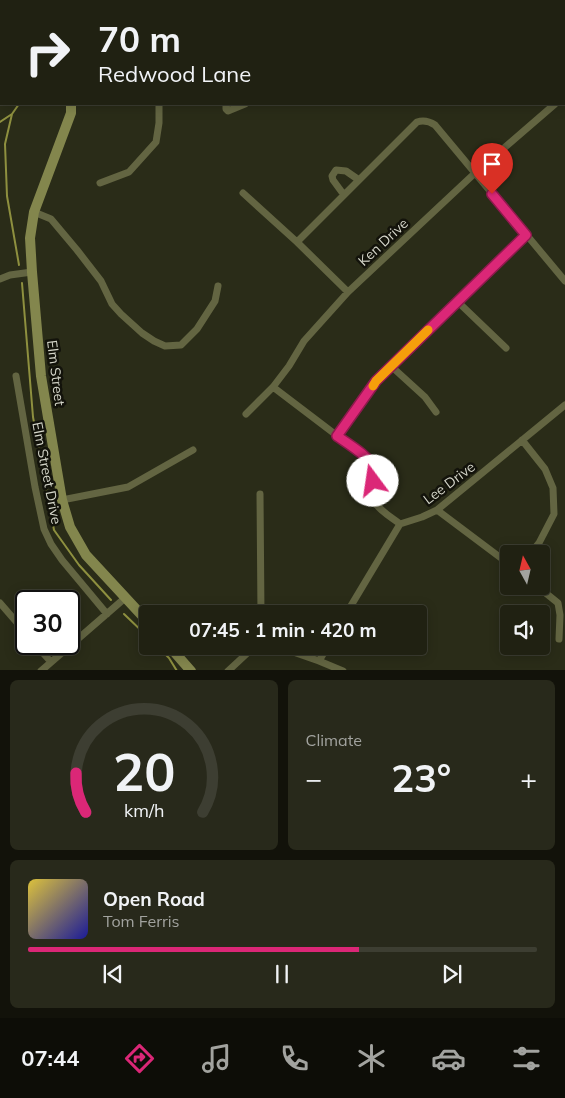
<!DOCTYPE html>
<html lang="en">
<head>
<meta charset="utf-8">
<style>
  :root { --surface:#202112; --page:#28291b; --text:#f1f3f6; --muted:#a2a39f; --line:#3d3e32; --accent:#db2777 }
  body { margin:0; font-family:Mulish,sans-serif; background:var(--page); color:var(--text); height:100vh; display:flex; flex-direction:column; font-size:19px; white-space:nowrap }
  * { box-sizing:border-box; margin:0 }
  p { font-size:16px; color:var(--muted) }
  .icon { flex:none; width:28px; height:28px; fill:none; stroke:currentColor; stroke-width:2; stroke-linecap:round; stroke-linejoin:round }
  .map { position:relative; height:670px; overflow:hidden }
  .sheet { display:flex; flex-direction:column; gap:10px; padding:10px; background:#12120a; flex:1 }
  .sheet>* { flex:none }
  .banner { position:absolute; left:0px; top:0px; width:565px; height:105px; box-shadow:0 2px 12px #0003,0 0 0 1px var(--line); background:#202112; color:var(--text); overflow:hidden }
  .needle { width:32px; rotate:352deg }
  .controls { position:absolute; left:500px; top:545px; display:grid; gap:10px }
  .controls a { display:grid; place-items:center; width:50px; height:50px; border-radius:5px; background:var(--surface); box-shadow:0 2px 12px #0003,0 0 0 1px var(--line); font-size:25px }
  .speed { position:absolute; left:15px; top:590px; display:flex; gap:10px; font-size:25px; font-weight:700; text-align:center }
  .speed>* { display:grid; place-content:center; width:65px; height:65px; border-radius:50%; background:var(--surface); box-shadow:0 2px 12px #0003,0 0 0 1px var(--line); line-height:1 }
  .speed .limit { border:2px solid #111; border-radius:8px; background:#fff; color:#111 }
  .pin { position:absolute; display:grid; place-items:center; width:42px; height:42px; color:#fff; margin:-51px -21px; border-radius:50% 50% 50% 0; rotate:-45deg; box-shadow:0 0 5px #0007 }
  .pin .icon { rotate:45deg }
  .me { position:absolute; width:55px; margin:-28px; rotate:346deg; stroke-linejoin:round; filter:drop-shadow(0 0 4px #0008) }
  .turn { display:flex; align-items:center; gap:18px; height:105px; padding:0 15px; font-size:22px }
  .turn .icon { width:65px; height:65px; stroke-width:2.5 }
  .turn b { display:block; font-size:35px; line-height:42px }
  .big { font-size:38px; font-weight:700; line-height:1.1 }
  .sheet .tile { flex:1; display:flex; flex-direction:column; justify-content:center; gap:8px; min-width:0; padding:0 18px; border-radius:8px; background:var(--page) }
  .sheet .dial { align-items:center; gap:0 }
  .dial svg { height:130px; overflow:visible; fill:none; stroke:var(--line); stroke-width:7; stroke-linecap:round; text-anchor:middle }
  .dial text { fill:var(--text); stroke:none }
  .song { display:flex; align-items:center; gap:15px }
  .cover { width:60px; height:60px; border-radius:8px; background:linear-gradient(135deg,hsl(50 70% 55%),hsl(240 70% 35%)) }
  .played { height:5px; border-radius:2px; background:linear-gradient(90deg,var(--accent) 65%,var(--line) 65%) }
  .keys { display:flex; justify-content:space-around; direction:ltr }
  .heat { display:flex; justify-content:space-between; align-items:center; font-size:28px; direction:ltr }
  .sheet .tiles { flex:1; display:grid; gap:10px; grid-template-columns:1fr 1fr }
  .tile:last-child { grid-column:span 2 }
  .trip { position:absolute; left:139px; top:605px; width:288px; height:50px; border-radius:5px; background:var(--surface); box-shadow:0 2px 12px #0003,0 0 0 1px var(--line); font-weight:700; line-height:50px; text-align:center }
  .menu { display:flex; height:80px; justify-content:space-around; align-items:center; background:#0d0d07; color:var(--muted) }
  .menu .icon { width:35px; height:35px }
  .menu .on { color:var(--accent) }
  .menu b { font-size:22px; color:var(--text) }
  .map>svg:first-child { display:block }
</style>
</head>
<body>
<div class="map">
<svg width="565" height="671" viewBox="0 0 565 671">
  <rect width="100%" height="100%" fill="#2a2c18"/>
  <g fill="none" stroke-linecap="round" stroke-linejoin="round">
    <!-- stream -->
    <path stroke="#8e903f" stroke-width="2" d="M 41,0 L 41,1
      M 12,114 L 5,144 L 7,196 L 19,265
      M 0,122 L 12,114 L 19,104
      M 22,283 L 33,417 L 54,530 L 79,565 L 111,600
      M 124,614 L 148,637
      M 157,646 L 169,658 L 177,671"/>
    <!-- minor -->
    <path stroke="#636542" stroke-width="7" d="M 129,0 L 130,1
      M 213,0 L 213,1
      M 279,0 L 281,1
      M 507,0 L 508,1
      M 564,93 L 565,94
      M 226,104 L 226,109 L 228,111 L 245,104
      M 100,183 L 129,172 L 156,142 L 159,123 L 159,104
      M 243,193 L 297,242 L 348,292
      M 344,195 L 333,180 L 332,176 L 336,170 L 346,171 L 359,180
      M 34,212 L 51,219 L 77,250 L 101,281 L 112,304 L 121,314 L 142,333 L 154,341 L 165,346 L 181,345 L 197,329 L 215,301 L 218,286
      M 297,242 L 417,122 C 423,120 429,121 435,125 L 565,281
      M 0,279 L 10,275 L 32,272
      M 458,302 L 506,348
      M 391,366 L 425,397 L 436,412
      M 16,376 L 35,487 L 44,529 L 51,544 L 62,560 L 107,614
      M 273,387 L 369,460 C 370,461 374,466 374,467 C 378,477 368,488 373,499 C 378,510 391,517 400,524
      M 246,414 L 273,387 L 289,366 L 304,341 L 348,292 L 475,173 L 555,104
      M 337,436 L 376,381 L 526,235
      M 522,440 L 545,469 L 553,488 L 554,514 L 539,543 L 530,554
      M 260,494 L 261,614
      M 62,500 L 128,487 L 193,450
      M 437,510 L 509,564
      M 537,586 L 558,603 L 560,615 L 559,639
      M 0,603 L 26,633
      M 346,614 L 400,524 L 422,517 L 437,510 L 565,405
      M 35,644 L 51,662
      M 276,646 L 319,661 L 343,671
      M 319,661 L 328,646
      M 41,671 L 125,598
      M 228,671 L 255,646"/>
    <!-- secondary -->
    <path stroke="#83864d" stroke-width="10" d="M 59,0 L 60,1
      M 71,104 L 71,113 L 34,212 L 30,238 L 32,272 L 41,376 L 62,500 L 70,527 L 86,555 L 148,622
      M 169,646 L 191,671"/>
  </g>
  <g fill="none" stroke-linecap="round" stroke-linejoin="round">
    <defs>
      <path id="route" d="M 373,481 C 374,477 376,473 374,469 C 371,457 347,443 337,436 L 376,381 L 526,235 L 492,194"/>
    </defs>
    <!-- route casing -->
    <use href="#route" stroke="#8e194d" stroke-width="12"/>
    <!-- route -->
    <use href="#route" stroke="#db2777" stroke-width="9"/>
    <!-- slow -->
    <path stroke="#f59e0b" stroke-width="9" d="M 373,386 L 376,381 L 428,330"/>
  </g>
  <g text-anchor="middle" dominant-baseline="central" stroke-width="5" stroke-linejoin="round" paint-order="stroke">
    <!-- street labels -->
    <g font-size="14" fill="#d5d6ca" stroke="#13130b">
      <text transform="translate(383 242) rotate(-43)">Ken Drive</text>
      <text transform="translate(56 373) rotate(83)">Elm Street</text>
      <text transform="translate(47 473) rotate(79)">Elm Street Drive</text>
      <text transform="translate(449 483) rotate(-37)">Lee Drive</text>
    </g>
  </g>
</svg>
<div class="controls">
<a><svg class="needle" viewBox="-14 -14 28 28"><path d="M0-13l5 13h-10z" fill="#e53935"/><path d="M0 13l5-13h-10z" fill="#a2a39f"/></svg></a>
<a><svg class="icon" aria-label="sound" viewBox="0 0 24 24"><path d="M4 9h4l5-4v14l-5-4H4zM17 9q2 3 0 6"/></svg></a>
</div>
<div class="speed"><div class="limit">30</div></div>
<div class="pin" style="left:492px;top:194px;background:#d93025"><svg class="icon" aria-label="arrive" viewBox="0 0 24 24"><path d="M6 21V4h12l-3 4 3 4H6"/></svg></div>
<svg class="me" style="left:373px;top:481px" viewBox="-20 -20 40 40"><circle r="19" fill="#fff"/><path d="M0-13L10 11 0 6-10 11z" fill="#db2777"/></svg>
<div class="trip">07:45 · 1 min · 420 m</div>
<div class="banner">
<div class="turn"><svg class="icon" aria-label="right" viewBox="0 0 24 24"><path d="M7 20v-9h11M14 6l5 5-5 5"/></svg><div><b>70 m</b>Redwood Lane</div></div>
</div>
</div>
<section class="sheet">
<div class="tiles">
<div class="tile dial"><svg viewBox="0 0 100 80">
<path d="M14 69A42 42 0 1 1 86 69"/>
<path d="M14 69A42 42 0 0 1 8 45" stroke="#db2777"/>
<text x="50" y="56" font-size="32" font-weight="700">20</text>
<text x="50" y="72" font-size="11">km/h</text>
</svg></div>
<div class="tile"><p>Climate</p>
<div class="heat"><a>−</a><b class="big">23°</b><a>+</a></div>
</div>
<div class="tile">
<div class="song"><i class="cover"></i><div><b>Open Road</b><p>Tom Ferris</p></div></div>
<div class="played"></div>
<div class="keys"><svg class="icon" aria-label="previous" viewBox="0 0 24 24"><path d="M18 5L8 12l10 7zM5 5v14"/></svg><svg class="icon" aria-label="pause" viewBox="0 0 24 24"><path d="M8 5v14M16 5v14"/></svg><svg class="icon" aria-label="next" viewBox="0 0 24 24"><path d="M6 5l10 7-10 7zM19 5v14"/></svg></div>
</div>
</div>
</section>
<nav class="menu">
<b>07:44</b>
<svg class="icon on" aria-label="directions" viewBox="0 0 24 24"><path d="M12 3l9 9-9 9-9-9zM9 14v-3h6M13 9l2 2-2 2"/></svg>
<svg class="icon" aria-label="music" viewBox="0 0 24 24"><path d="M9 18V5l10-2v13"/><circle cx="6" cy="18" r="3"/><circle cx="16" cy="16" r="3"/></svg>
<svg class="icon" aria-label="phone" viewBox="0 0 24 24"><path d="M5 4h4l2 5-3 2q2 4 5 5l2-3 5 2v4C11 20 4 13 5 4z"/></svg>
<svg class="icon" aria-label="climate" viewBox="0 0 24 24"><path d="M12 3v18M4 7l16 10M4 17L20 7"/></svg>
<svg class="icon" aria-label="car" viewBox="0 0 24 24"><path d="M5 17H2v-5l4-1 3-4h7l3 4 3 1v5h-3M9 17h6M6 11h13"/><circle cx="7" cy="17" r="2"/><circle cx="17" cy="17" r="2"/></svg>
<svg class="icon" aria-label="filters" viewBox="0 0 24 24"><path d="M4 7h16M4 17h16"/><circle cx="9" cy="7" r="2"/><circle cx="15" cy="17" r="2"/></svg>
</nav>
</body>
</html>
